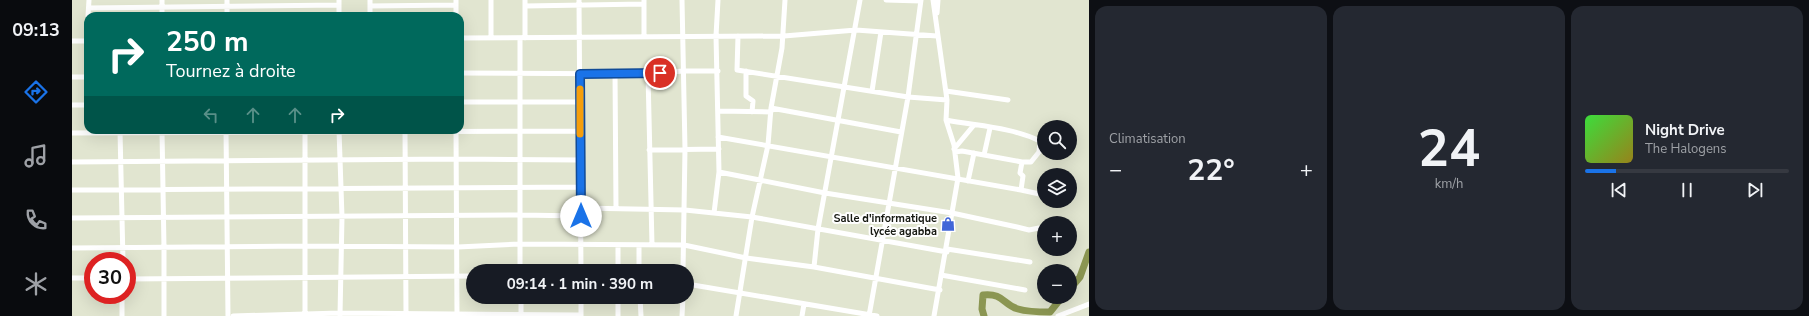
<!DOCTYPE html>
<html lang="fr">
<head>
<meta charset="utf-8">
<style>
  :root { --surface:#171b24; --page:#242831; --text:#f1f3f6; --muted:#9ea1a6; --line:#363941; --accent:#1a73e8 }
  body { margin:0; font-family:"Nunito Sans",sans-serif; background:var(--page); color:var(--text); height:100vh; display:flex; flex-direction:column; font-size:15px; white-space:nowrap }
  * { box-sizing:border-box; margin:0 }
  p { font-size:13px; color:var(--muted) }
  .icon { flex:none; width:22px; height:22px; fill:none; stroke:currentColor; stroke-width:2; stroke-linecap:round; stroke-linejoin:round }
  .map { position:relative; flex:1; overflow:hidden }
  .panel { display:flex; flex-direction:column; gap:6px; padding:6px; background:#0d0f14; width:720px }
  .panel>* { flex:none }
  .top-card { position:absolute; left:12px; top:12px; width:380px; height:122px; border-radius:12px; box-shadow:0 4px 16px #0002; background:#00695c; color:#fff; overflow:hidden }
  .tools { position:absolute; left:965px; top:120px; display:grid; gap:8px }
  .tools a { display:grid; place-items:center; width:40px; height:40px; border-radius:50%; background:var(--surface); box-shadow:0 4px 16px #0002; font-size:20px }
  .speed { position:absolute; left:12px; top:252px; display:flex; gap:8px; font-size:20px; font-weight:700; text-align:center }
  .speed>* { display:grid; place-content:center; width:52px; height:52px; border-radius:50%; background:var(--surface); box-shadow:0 4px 16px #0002; line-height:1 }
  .speed .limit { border:6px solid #d22; background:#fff; color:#111 }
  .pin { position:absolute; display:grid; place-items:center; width:34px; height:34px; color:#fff; margin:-17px; border:2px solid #fff; border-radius:50%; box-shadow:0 1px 4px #0007 }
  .me { position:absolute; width:44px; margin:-22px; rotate:0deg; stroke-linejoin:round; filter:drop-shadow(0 0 3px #0008) }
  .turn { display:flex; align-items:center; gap:14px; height:84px; padding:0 16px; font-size:18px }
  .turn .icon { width:52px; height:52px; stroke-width:2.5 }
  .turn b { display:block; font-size:28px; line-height:34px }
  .lanes { display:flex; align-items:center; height:38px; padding:0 16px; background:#0003; justify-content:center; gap:20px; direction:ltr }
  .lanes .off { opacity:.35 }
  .big { font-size:30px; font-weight:700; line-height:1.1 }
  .panel .card { flex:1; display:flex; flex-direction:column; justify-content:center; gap:6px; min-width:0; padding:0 14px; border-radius:12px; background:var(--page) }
  .panel .dial { align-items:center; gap:0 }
  .dial b { font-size:52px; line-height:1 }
  .song { display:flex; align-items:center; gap:12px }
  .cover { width:48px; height:48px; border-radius:6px; background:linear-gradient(135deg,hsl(120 70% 55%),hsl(50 70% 35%)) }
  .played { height:4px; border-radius:2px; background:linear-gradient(90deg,var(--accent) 15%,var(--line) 15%) }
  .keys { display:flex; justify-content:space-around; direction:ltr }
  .heat { display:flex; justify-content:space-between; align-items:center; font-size:22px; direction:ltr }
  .panel .tiles { flex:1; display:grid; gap:6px; grid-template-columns:repeat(3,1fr) }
  .trip { position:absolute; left:394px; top:264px; width:228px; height:40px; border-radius:20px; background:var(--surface); box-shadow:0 4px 16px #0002; font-weight:700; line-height:40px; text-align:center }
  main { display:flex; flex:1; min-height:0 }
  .dock { display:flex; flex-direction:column; width:72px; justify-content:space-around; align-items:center; background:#090b0e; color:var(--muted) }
  .dock .icon { width:28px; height:28px }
  .dock .selected { color:var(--accent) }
  .dock b { font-size:18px; color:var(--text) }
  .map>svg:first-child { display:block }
</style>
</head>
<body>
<main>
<nav class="dock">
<b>09:13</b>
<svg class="icon selected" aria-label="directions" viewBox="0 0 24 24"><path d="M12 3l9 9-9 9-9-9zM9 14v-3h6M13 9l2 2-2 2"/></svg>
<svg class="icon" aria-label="music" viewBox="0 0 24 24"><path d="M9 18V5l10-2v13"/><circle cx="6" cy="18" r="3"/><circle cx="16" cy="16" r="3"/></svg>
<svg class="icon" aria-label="phone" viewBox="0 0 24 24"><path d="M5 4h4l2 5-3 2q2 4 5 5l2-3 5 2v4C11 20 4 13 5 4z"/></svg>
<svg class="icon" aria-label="climate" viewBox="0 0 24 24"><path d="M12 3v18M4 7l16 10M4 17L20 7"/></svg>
</nav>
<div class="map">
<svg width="1017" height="316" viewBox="0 0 1017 316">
  <rect width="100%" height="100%" fill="#e1e5d0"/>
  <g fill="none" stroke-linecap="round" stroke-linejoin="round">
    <!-- river -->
    <path stroke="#8b9652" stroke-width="7" d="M 998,289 L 1008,277 L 1017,252
      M 912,316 L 910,309 L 911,295 C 932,293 930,304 946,309 C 956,312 967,312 978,312 L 990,297"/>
    <!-- minor -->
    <path stroke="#fff" stroke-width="5" d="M 90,0 L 90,16
      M 155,0 L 155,16
      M 267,0 L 267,16
      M 298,0 L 298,16
      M 419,0 L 419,38
      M 453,0 L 453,38
      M 507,0 L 509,271
      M 572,0 L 572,37
      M 610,0 L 613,149 L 611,271
      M 814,0 L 849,1
      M 861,0 L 875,100 L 874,120 L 882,145 L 886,178 L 862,316
      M 298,6 L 384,5
      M 453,6 L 572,4
      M 17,8 L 267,5
      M 865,13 L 866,0
      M 16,16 L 17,0
      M 384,16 L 384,0
      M 666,36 L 665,70 L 836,97 L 875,100
      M 388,38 L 712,36 L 784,30 L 865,36
      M 448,38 L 448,271
      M 0,41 L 16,41
      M 15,41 L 16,23
      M 674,71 L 674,96 L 681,101 L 680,112
      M 388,73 L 576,74 L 611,71 L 646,71
      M 543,73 L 544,208
      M 576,74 L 580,245
      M 0,77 L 16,77
      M 800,91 L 809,32
      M 874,91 L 936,100
      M 388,102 L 508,102
      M 0,105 L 16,105
      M 699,108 L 829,132
      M 646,111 L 699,112
      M 874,120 C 905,126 939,127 968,141 L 967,152 L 959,162 L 950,162 L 890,151 L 883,152
      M 154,130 L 156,316
      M 233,130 L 233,316
      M 267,130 L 270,217 L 268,315
      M 333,130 L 334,315
      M 384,130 L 385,315
      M 48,131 L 51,261
      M 90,131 L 92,248 L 92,316
      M 0,133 L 508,131
      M 646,137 L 949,190 L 951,176 L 948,173 L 950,162
      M 882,149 L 902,125
      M 577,150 L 647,149
      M 912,155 L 918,128
      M 0,162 L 384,159 L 508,160
      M 647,172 L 753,193 L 880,213 L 945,227 L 957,230 L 967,228
      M 896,181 L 902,153
      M 0,190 L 509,187
      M 949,190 L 972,195
      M 509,208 L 613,210 L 680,217 L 875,252
      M 642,213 L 647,172 L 644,36 L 646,0
      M 0,218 L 448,215 L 509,216
      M 567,245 L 567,271
      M 0,248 L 233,246 L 386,247 L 448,244 L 612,245 L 674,258 L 742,267 L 868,290
      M 875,249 L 958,262
      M 742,267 L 746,229 L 788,0
      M 546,271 L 546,245
      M 869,275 L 953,290
      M 0,278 L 21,278
      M 55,279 L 401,276
      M 615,284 L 805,316
      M 449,297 L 449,316
      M 509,297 L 509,316
      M 568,297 L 569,316
      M 50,316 L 50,295
      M 161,316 L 268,313 L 509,315
      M 546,316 L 546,297
      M 610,316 L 611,297
      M 664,316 L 680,217 L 696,145 L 699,108 L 710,48 L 713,0
      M 730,316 L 732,304
      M 797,316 L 836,97 L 849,0
      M 986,316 L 1017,304"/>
  </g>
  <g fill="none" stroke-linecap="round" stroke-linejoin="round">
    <defs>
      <path id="route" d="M 509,216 L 508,74 L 588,73"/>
    </defs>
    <!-- route casing -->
    <use href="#route" stroke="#114b97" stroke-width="10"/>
    <!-- route -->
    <use href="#route" stroke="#1a73e8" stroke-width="7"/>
    <!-- slow -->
    <path stroke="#f59e0b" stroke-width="7" d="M 508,89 L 508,134"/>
  </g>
  <!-- icons -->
  <defs>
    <symbol id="shop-bare" viewBox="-9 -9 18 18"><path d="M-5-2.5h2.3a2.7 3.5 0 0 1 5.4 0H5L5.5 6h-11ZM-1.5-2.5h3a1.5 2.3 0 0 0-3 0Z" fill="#4166d8" stroke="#fff" stroke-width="2.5" paint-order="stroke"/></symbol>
  </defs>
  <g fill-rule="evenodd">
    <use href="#shop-bare" x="866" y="214" width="20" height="20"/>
  </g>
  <g text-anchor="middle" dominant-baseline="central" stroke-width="4" stroke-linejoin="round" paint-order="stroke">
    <!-- poi labels -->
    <g font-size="11" font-weight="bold" fill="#171912" stroke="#fff" text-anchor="end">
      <text x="865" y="218">Salle d'informatique<tspan x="865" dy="13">lycée agabba</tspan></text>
    </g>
  </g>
</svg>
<div class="tools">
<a><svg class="icon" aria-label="search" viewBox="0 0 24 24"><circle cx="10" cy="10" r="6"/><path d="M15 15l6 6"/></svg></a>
<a><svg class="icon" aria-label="layers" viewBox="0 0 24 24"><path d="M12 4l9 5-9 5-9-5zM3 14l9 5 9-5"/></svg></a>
<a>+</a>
<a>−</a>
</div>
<div class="speed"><div class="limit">30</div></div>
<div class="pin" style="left:588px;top:73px;background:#d93025"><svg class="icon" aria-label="arrive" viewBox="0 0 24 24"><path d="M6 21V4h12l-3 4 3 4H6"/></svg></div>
<svg class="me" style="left:509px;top:216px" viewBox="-20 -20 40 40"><circle r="19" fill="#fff"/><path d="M0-13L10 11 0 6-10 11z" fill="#1a73e8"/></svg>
<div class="trip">09:14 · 1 min · 390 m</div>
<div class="top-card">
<div class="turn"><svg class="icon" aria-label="right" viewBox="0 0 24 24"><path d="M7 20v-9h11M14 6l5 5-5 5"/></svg><div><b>250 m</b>Tournez à droite</div></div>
<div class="lanes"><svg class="icon off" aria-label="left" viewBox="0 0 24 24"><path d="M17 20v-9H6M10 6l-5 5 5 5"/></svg><svg class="icon off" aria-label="ahead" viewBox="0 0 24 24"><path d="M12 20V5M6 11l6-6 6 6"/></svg><svg class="icon off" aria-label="ahead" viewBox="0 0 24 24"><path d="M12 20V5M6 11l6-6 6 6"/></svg><svg class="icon" aria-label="right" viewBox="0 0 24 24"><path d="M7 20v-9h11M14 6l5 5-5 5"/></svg></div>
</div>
</div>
<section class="panel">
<div class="tiles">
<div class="card"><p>Climatisation</p>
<div class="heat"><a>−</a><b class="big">22°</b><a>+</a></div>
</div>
<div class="card dial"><b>24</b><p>km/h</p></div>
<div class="card">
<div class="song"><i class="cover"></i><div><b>Night Drive</b><p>The Halogens</p></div></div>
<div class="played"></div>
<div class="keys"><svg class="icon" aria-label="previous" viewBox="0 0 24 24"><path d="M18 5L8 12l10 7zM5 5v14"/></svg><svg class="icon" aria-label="pause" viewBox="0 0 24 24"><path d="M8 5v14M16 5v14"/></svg><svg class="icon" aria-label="next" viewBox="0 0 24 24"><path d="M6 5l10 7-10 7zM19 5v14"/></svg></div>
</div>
</div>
</section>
</main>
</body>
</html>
